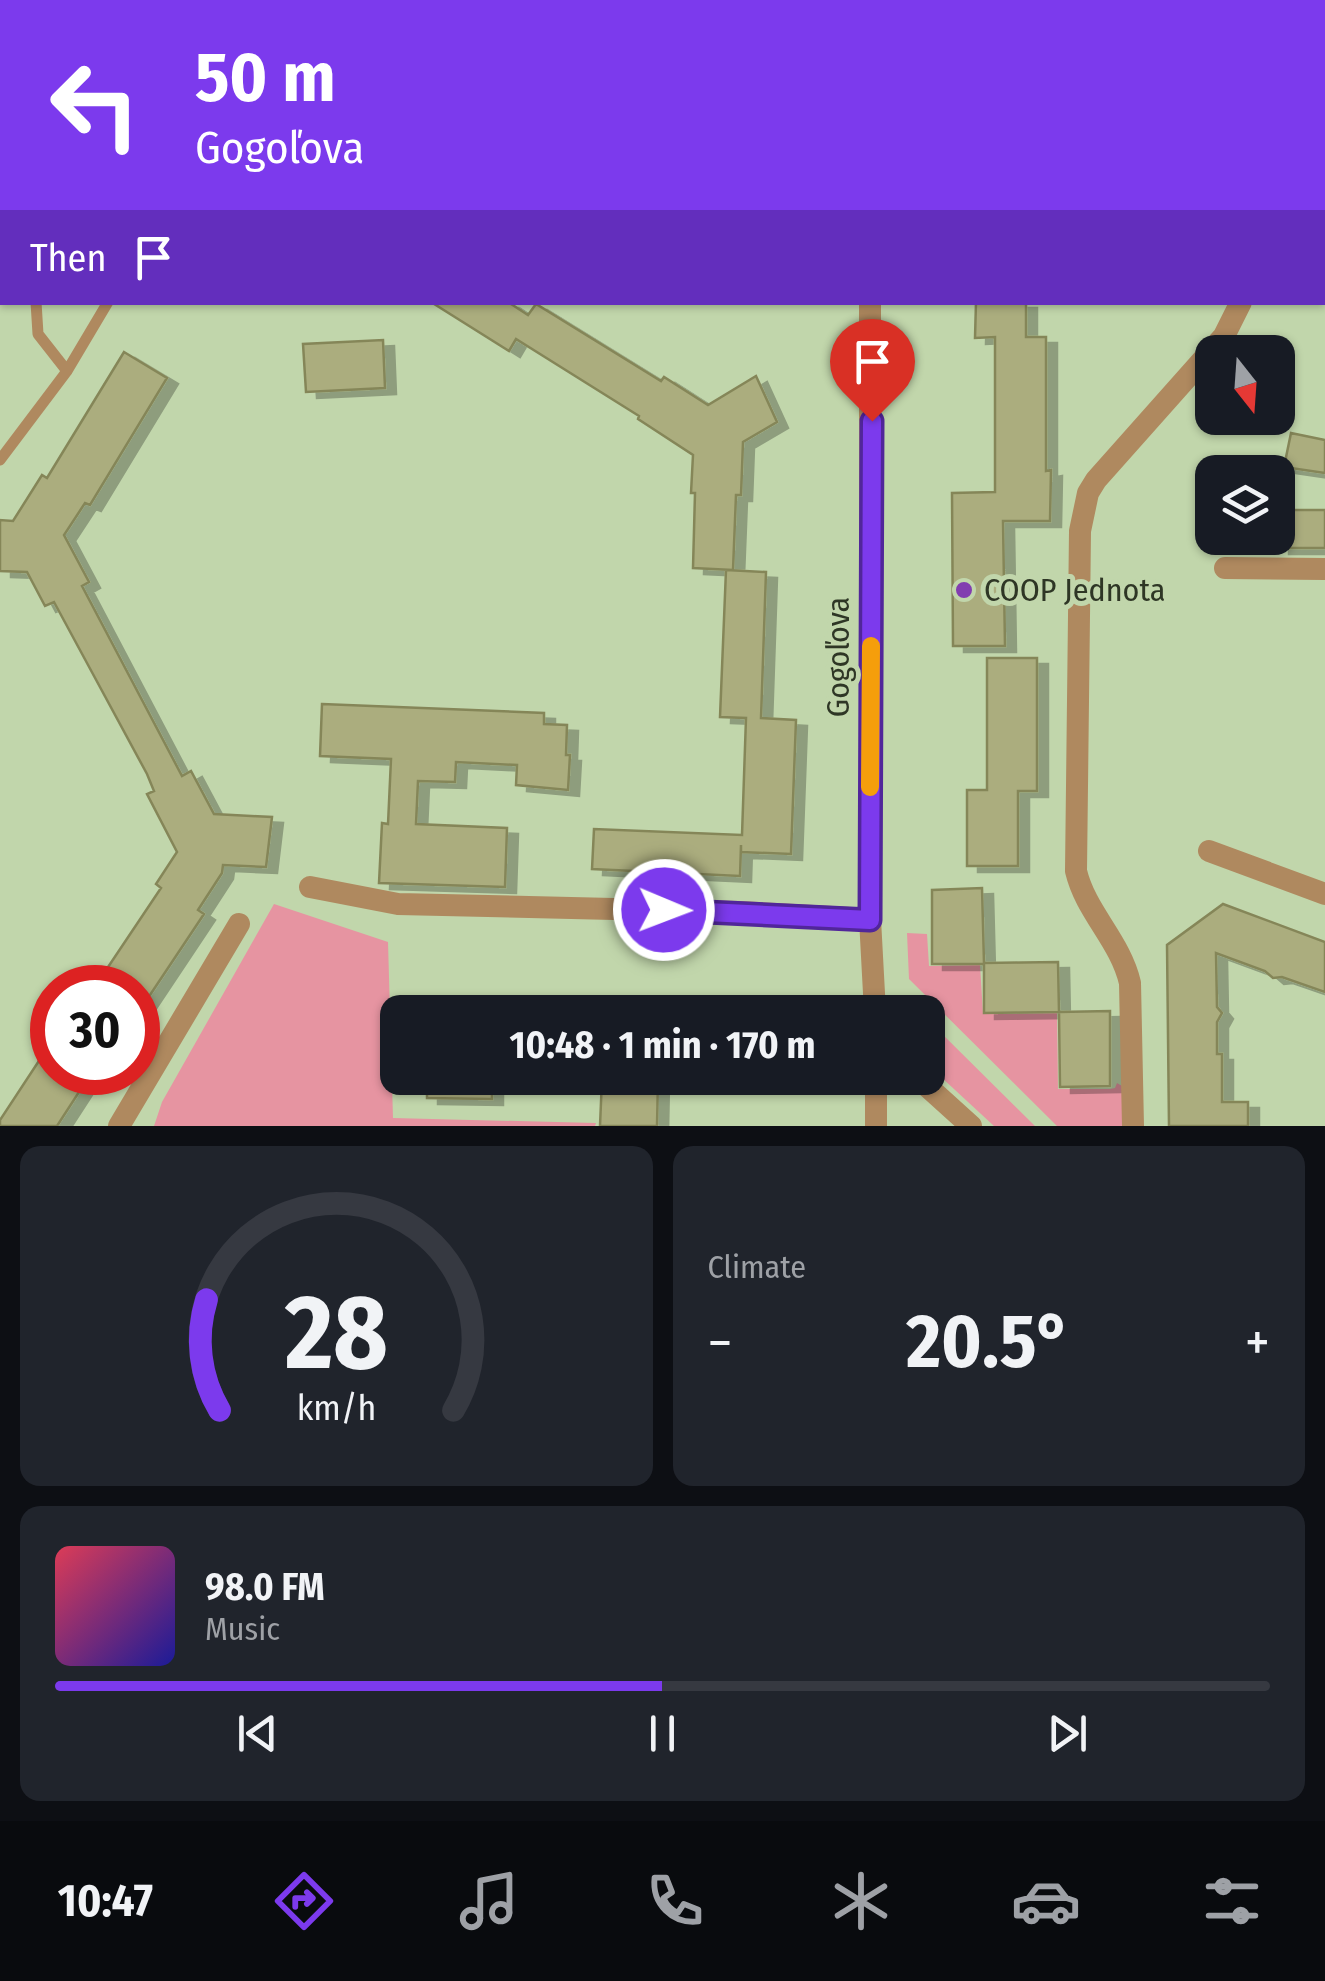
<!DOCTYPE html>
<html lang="en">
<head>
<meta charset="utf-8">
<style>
  :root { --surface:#171b24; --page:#20242c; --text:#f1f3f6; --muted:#9ea1a6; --line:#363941; --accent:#7c3aed }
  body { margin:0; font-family:"Fira Sans Condensed",sans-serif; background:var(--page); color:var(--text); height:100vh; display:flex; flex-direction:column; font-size:38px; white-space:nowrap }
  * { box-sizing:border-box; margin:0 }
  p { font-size:32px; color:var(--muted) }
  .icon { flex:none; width:55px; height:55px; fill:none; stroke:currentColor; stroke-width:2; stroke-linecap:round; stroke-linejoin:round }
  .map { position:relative; height:1126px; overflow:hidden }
  .panel { display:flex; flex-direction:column; gap:20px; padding:20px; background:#0d0f14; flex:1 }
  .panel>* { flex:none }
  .hud { position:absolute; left:0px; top:0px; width:1325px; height:305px; box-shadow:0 2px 8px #0004; background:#7c3aed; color:#fff; overflow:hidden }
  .needle { width:65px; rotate:163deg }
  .tools { position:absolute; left:1195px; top:335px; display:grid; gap:20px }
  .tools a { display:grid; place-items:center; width:100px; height:100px; border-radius:20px; background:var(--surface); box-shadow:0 2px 8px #0004; font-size:50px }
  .speed { position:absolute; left:30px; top:965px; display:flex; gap:20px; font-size:50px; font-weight:700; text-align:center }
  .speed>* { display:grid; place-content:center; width:130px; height:130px; border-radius:50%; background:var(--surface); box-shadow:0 2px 8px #0004; line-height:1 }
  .speed .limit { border:15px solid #d22; background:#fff; color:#111 }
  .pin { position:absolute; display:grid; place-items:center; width:85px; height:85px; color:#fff; margin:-102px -42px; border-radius:50% 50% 50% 0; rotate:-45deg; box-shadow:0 0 10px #0007 }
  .pin .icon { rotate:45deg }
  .me { position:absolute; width:110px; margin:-55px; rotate:91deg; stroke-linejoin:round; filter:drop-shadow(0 0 8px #0008) }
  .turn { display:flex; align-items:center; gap:35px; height:210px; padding:0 30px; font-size:45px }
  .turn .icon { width:130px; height:130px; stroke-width:2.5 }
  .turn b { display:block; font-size:70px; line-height:85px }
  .then { display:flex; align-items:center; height:95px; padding:0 30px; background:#0003; gap:20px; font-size:38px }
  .big { font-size:75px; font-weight:700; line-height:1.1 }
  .panel .widget { flex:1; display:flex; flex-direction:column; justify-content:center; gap:15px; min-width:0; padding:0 35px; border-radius:20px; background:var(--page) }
  .panel .dial { align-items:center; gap:0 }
  .dial svg { height:260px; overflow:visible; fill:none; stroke:var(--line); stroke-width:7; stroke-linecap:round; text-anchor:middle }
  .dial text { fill:var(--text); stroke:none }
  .song { display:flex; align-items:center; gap:30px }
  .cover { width:120px; height:120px; border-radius:15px; background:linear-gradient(135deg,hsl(350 70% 55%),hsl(240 70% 35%)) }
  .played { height:10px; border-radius:5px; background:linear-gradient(90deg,var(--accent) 50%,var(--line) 50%) }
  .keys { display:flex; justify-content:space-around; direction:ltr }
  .heat { display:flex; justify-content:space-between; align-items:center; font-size:55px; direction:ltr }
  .panel .tiles { flex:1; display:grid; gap:20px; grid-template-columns:1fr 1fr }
  .widget:last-child { grid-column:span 2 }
  .trip { position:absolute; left:380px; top:995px; width:565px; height:100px; border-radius:20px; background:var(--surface); box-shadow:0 2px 8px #0004; font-weight:700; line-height:100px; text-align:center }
  .menu { display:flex; height:160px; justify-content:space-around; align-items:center; background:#090b0e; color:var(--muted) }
  .menu .icon { width:70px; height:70px }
  .menu .on { color:var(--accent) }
  .menu b { font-size:45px; color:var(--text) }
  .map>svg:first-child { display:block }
</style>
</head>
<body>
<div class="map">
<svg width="1325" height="1126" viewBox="0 0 1325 1126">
  <defs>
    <filter id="shadow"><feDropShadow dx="11" dy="6" stdDeviation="0" flood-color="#0004"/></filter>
  </defs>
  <rect width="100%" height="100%" fill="#c1d6ab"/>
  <!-- built -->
  <path fill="#b4cc9a" d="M 0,0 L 844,0 L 2,2 L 0,250 Z"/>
  <!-- green -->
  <path fill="#e694a1" d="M 274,904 L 388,942 L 393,1118 L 596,1123 L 595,1126 L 154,1126 L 162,1102 Z
    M 907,933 L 927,934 L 929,966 L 980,965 L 983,1014 L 1057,1013 L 1058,1089 L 1110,1089 L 1115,1088 L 1117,1083 L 1122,1086 L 1126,1126 L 1057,1126 L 909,979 Z
    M 928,1020 L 1035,1126 L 994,1126 L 928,1065 Z"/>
  <!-- building -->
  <path fill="#abad7e" stroke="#858659" stroke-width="2.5" filter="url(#shadow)" d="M 431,302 L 508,302 L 528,315 L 536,304 L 661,381 L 664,377 L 708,405 L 756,376 L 777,422 L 743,442 L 741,495 L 736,495 L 733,570 L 693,568 L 695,493 L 691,493 L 693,455 L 638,419 L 639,416 L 516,339 L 509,351 Z
    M 976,302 L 1026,302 L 1026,337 L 1046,337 L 1046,471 L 1051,470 L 1050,521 L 1003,521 L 1005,646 L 953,646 L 952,493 L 995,492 L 995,337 L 975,338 Z
    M 383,340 L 385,388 L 306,392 L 303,344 Z
    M 124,352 L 167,378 L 90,505 L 85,503 L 64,535 L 89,582 L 82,586 L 182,776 L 191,771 L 214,814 L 272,817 L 266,867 L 223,865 L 222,873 L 198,910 L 204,914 L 138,1013 L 138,988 L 94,988 L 161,888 L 156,884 L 177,852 L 147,794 L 154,791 L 147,774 L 54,602 L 45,606 L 27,572 L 0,571 L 0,520 L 13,521 L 42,475 L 47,478 Z
    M 1291,433 L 1325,440 L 1325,473 L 1284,467 Z
    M 1288,510 L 1325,510 L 1325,548 L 1278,548 L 1278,526 L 1288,526 Z
    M 726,570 L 766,572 L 761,718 L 796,720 L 791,854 L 741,852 L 741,845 L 740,876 L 592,869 L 594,829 L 742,835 L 746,718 L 720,717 Z
    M 987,658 L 1037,658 L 1037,791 L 1018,791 L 1018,866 L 967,866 L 967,790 L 987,790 Z
    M 322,704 L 544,713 L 544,724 L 567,725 L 566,755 L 570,755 L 568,790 L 516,785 L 517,765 L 456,762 L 455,782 L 418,781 L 416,824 L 507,828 L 505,887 L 379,883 L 382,823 L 388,824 L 391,759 L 320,756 Z
    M 982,888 L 984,963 L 1058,962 L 1059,1012 L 984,1013 L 984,964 L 932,964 L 932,890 Z
    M 1223,904 L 1325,942 L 1325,992 L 1282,977 L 1273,978 L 1265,971 L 1216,953 L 1217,1007 L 1222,1013 L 1217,1022 L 1217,1054 L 1222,1054 L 1222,1102 L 1248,1102 L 1248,1126 L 1169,1126 L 1167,945 Z
    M 1110,1011 L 1110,1086 L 1060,1087 L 1059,1012 Z
    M 52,1041 L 52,1072 L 92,1072 L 57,1126 L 0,1126 L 0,1120 Z
    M 427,1078 L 492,1078 L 492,1099 L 427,1098 Z
    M 602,1078 L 658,1078 L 657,1126 L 600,1126 Z"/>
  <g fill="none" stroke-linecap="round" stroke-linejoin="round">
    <!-- service -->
    <path stroke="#af895f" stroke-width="11" d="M 1322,250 L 1325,250
      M 36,302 L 38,334 L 67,371
      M 0,460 L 67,371 L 108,302"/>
    <!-- minor -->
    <path stroke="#af895f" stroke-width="22" d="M 885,2 L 885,0
      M 1322,79 L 1325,79
      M 0,294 L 2,294
      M 870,302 L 870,919 L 875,1012
      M 1225,568 L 1325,569
      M 1209,851 L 1325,894
      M 310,887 L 398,904 L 740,912 L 870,919
      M 918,1078 L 971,1126
      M 119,1126 L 239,924
      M 876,1126 L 876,1078
      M 1133,1126 L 1130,983 C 1120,940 1086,913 1076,871 L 1080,531 L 1088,493 L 1096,480 L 1224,336 L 1241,302"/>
  </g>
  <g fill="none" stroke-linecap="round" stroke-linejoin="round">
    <defs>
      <path id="route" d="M 664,910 L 870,920 L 872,421"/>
    </defs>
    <!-- route casing -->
    <use href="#route" stroke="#51269a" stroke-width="25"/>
    <!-- route -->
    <use href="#route" stroke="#7c3aed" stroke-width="18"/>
    <!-- slow -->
    <path stroke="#f59e0b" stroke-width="18" d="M 870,787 L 871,646"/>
  </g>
  <!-- markers -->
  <circle fill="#823db0" stroke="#c1d6ab" stroke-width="4" cx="964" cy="590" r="10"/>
  <g text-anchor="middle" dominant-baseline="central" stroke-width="10" stroke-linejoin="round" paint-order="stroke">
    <!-- poi labels -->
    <g font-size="32" fill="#2e3625" stroke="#c1d6ab" text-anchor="start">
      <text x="984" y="590">COOP Jednota</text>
    </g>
    <!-- street labels -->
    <g font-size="32" fill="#2e3625" stroke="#c1d6ab">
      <text transform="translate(838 657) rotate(-90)">Gogoľova</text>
    </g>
  </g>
</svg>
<div class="tools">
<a><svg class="needle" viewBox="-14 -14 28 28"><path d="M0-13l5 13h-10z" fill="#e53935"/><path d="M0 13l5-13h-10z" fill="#9ea1a6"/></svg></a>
<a><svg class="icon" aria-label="layers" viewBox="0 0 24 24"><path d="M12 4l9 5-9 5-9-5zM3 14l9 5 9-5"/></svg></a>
</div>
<div class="speed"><div class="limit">30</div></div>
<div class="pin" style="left:872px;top:421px;background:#d93025"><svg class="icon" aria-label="arrive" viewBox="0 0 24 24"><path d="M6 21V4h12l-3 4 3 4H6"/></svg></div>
<svg class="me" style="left:664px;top:910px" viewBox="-20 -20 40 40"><circle r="17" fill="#7c3aed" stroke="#fff" stroke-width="3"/><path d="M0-11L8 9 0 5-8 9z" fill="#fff"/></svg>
<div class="trip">10:48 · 1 min · 170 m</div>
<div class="hud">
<div class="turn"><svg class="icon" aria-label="left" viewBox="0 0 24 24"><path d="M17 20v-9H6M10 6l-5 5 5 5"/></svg><div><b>50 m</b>Gogoľova</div></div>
<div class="then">Then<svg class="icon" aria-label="arrive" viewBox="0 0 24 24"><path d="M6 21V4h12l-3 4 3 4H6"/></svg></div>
</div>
</div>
<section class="panel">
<div class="tiles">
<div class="widget dial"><svg viewBox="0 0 100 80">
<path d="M14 69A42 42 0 1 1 86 69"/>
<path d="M14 69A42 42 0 0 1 10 35" stroke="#7c3aed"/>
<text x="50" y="56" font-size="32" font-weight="700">28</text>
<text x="50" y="72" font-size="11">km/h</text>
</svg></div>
<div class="widget"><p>Climate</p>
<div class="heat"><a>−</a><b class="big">20.5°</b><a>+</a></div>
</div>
<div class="widget">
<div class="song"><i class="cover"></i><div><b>98.0 FM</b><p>Music</p></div></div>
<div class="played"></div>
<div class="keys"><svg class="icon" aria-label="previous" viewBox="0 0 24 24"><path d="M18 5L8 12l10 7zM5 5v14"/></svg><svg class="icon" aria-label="pause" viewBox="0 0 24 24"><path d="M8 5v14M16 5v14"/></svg><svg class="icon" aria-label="next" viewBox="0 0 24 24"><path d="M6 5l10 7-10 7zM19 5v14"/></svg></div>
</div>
</div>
</section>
<nav class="menu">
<b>10:47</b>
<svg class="icon on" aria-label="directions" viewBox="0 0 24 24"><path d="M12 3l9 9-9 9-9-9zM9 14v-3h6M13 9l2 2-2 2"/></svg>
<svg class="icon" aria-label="music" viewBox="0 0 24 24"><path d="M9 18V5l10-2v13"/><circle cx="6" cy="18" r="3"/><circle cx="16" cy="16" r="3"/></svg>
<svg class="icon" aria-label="phone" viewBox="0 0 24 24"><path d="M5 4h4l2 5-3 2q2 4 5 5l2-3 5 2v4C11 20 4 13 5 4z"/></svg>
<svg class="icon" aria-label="climate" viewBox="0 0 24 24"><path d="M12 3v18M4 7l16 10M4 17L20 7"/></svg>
<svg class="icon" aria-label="car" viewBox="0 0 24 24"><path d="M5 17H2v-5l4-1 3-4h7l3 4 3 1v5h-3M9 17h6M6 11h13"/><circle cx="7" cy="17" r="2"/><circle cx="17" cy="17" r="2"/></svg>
<svg class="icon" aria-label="filters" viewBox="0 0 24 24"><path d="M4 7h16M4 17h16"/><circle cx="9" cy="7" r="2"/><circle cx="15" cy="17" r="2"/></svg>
</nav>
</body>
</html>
